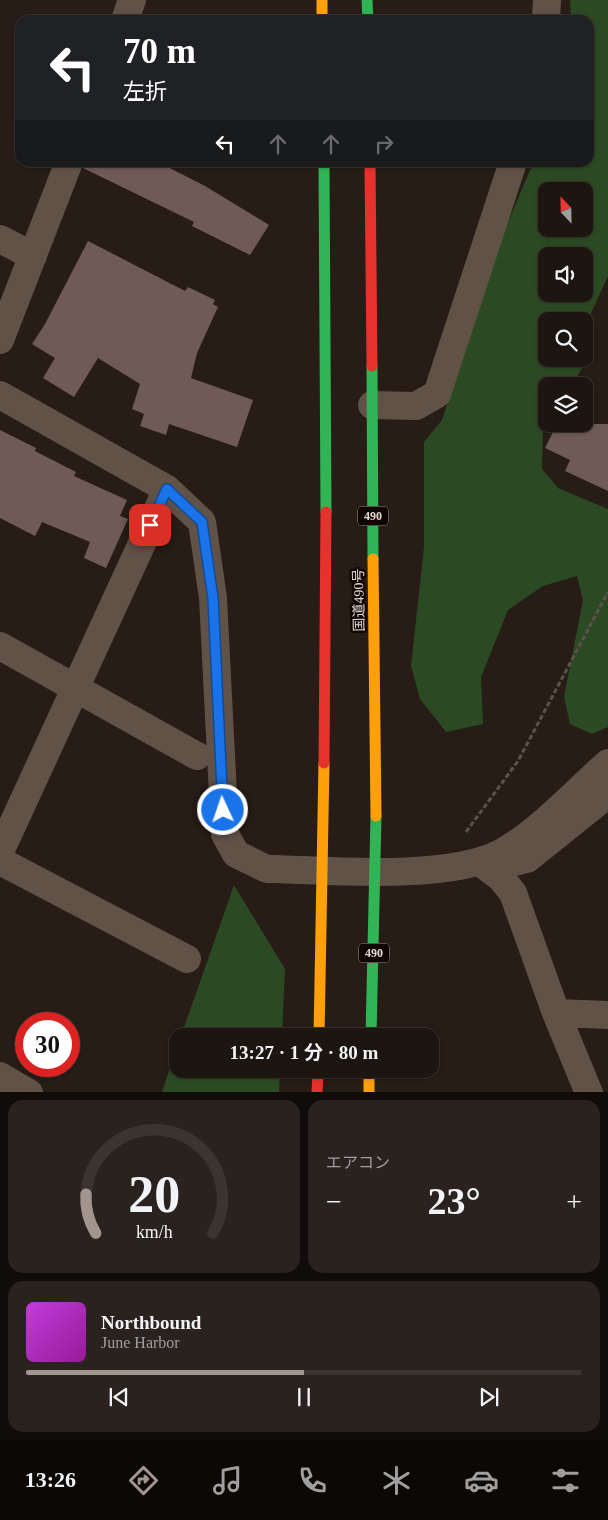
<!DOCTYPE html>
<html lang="ja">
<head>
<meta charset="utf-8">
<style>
  :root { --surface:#1d1510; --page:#2a221e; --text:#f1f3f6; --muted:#a09f9f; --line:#3b3430; --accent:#a2958e }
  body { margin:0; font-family:"Times New Roman","Noto Sans JP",serif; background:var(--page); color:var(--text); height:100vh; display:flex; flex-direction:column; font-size:19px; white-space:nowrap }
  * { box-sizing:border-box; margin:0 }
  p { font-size:16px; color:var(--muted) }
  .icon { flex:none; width:28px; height:28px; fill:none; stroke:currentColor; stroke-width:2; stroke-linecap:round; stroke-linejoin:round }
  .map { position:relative; height:1092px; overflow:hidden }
  .sheet { display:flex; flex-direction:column; gap:8px; padding:8px; background:#100c09; flex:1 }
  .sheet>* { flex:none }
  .banner { position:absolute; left:15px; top:15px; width:579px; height:152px; border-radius:15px; box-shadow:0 1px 4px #0004,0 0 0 1px var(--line); background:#202124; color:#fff; overflow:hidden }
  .needle { width:32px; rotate:338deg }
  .tools { position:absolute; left:538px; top:182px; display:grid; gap:10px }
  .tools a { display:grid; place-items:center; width:55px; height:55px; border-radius:10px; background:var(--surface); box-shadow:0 1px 4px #0004,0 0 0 1px var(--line); font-size:25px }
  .speed { position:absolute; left:15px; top:1012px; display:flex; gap:10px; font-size:25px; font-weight:700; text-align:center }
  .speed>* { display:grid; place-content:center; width:65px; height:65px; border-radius:50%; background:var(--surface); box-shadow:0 1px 4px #0004,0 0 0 1px var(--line); line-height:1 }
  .speed .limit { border:8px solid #d22; background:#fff; color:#111 }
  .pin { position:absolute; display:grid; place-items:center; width:42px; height:42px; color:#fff; margin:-21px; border-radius:10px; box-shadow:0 2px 8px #0006 }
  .me { position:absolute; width:55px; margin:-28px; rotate:357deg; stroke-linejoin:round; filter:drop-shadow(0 0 4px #0008) }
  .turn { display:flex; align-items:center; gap:18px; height:105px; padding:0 25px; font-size:22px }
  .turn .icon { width:65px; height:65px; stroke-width:2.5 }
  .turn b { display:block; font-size:35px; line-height:42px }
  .lanes { display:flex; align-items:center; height:48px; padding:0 25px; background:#0003; justify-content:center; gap:25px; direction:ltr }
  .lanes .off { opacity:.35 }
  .big { font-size:38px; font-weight:700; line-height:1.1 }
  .sheet .card { flex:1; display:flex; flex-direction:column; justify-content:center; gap:8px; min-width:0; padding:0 18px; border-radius:15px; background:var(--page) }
  .sheet .dial { align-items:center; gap:0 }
  .dial svg { height:130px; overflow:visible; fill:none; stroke:var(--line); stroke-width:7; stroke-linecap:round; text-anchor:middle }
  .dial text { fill:var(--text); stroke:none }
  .song { display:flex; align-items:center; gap:15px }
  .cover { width:60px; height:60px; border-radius:8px; background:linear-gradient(135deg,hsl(290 70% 55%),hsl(300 70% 35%)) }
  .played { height:5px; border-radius:2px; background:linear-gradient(90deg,var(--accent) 50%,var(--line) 50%) }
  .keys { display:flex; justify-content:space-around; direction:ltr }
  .heat { display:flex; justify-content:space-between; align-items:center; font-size:28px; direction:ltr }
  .sheet .tiles { flex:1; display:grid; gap:8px; grid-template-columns:1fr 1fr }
  .card:last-child { grid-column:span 2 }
  .trip { position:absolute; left:169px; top:1028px; width:270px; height:50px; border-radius:15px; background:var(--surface); box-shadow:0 1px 4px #0004,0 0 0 1px var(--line); font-weight:700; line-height:50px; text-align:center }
  .menu { display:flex; height:80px; justify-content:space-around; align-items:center; background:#0c0806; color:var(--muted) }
  .menu .icon { width:35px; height:35px }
  .menu .current { color:var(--accent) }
  .menu b { font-size:22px; color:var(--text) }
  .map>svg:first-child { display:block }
</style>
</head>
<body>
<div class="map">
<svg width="608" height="1093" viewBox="0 0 608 1093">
  <rect width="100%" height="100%" fill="#271c16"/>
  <!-- green -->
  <path fill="#2b4a23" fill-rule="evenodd" d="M 570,0 L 608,0 L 608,276 L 587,322 L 591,354 L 571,386 L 546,386 L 547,424 L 543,429 L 542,469 L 558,488 L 608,509 L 608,727 L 592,734 L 570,724 L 564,697 L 583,600 L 577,576 L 543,586 L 508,610 L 481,677 L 483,724 L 446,732 L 420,699 L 411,666 L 424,547 L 424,442 L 442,420 L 497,248 L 533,163 L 589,162 L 589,20 L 571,20 ZM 546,191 L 584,191 L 584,229 L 546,229 ZM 546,256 L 584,256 L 584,294 L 546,294 ZM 546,321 L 584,321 L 584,359 L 546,359 Z
    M 234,885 L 285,969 L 282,1036 L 181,1036 Z
    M 177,1047 L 178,1069 L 280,1069 L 279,1092 L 162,1092 Z"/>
  <!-- building -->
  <path fill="#6f5a56" d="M 84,162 L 158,162 L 205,186 L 269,225 L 250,255 L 192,226 L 194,222 L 83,168 Z
    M 88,241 L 185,291 L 188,287 L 215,300 L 213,304 L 218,307 L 197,353 L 191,378 L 253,400 L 237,447 L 169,424 L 166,435 L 140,426 L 144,414 L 132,409 L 140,384 L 98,358 L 74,397 L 43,378 L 55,358 L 32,344 L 45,324 Z
    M 557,424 L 608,424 L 608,491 L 565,471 L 570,460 L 545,448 Z
    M 0,430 L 36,448 L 35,451 L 76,472 L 74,476 L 127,500 L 120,516 L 128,519 L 106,568 L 84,558 L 90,542 L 42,522 L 35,536 L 0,518 Z"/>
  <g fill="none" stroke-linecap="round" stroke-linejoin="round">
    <!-- path -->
    <path stroke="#5d524b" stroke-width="3" stroke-dasharray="5 2.5" stroke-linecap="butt" d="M 466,832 L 518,761 L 608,592"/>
    <!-- street -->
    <path stroke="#615248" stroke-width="28" d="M 125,20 L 132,0
      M 546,20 L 547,0
      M 0,239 L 33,256
      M 0,340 L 69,162
      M 0,395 L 167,489 L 202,522 L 213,598 L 225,834 L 236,854 L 267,869 L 276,869 C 336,871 449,880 501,853 C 539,832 575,792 608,763
      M 372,405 L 416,406 L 437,394 L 513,162
      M 0,646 L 197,756
      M 0,852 L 167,489
      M 0,861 L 187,959
      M 480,862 L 501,878 L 513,893 L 556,1013 L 589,1093
      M 489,863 L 502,865 L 527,859 L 608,794
      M 556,1013 L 608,1015
      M 0,1076 L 29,1093"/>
    <!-- fast -->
    <path stroke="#30b455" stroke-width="11" d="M 367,0 L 368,20
      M 324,162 L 326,512
      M 372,366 L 373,559
      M 371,1036 L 376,816"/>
    <!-- slow -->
    <path stroke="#ff9f0a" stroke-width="11" d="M 322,0 L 322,20
      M 373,559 L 376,816
      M 319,1036 L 324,763
      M 369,1069 L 369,1093"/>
    <!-- jam -->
    <path stroke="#e5322d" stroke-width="11" d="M 370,162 L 372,366
      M 324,763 L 326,512
      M 317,1093 L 318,1069"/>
  </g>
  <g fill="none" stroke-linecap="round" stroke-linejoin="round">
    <defs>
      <path id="route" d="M 150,525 L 167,489 L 202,522 L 213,598 L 223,810"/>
    </defs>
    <!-- route casing -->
    <use href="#route" stroke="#114b97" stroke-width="12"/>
    <!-- route -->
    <use href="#route" stroke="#1a73e8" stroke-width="9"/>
  </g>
  <g text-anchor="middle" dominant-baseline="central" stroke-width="5" stroke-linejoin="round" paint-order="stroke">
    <!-- shield labels -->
    <g fill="#100704" stroke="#a49891" stroke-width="1">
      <rect x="358" y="506.5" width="30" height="19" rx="4"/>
      <rect x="359" y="943.5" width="30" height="19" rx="4"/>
    </g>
    <g font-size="12" font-weight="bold" fill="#e4d6ce">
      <text x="373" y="516">490</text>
      <text x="374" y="953">490</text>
    </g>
    <!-- street labels -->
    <g font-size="14" fill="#e4d6ce" stroke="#100704">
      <text transform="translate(359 600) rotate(-91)">国道490号</text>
    </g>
  </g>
</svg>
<div class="tools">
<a><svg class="needle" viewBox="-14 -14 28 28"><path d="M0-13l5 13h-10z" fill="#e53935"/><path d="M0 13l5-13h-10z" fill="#a09f9f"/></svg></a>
<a><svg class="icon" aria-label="sound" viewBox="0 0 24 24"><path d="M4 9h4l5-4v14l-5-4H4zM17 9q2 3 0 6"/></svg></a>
<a><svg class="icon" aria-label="search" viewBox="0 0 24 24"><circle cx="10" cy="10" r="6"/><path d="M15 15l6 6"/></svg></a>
<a><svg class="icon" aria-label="layers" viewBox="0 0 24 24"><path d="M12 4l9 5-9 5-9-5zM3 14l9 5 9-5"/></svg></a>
</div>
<div class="speed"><div class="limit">30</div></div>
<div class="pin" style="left:150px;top:525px;background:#d93025"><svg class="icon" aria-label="arrive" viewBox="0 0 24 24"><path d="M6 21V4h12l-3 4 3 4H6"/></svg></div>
<svg class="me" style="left:223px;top:810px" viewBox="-20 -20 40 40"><circle r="17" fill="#1a73e8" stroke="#fff" stroke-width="3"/><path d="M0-11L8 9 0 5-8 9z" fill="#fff"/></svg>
<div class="trip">13:27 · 1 分 · 80 m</div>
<div class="banner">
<div class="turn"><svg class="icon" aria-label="left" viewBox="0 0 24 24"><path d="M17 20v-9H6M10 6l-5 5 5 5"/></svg><div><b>70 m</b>左折</div></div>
<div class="lanes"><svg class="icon" aria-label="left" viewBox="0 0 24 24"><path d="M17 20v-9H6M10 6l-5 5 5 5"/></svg><svg class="icon off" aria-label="ahead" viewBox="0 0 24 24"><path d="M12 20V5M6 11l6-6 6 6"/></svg><svg class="icon off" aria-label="ahead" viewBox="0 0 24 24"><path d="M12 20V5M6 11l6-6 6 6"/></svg><svg class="icon off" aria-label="right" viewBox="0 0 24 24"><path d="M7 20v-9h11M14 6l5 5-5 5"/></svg></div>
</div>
</div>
<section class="sheet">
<div class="tiles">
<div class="card dial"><svg viewBox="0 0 100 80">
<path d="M14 69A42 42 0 1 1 86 69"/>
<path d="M14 69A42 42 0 0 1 8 45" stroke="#a2958e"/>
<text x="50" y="56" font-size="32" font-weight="700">20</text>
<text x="50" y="72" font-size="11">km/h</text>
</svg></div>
<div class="card"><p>エアコン</p>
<div class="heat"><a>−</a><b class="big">23°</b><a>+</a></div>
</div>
<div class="card">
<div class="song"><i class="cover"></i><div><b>Northbound</b><p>June Harbor</p></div></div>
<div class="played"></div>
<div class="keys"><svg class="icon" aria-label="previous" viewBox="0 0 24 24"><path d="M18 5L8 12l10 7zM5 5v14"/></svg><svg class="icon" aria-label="pause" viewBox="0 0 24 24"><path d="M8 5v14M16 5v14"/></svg><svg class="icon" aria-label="next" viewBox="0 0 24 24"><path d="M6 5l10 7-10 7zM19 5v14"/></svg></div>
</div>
</div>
</section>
<nav class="menu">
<b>13:26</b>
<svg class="icon current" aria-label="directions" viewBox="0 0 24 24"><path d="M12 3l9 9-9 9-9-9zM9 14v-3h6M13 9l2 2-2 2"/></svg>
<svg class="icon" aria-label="music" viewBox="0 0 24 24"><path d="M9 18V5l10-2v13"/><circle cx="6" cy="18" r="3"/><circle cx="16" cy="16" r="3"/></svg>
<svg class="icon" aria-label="phone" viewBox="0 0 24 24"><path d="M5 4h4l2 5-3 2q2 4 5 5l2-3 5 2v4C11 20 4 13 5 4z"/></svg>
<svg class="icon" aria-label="climate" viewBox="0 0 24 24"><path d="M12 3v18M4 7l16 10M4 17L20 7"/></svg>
<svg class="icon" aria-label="car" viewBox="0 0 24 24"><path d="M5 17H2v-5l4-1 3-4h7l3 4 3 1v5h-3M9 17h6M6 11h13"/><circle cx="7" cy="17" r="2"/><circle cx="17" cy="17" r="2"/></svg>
<svg class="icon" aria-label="filters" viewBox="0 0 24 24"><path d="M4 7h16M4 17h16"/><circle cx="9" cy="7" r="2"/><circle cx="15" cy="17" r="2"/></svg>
</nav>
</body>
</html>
